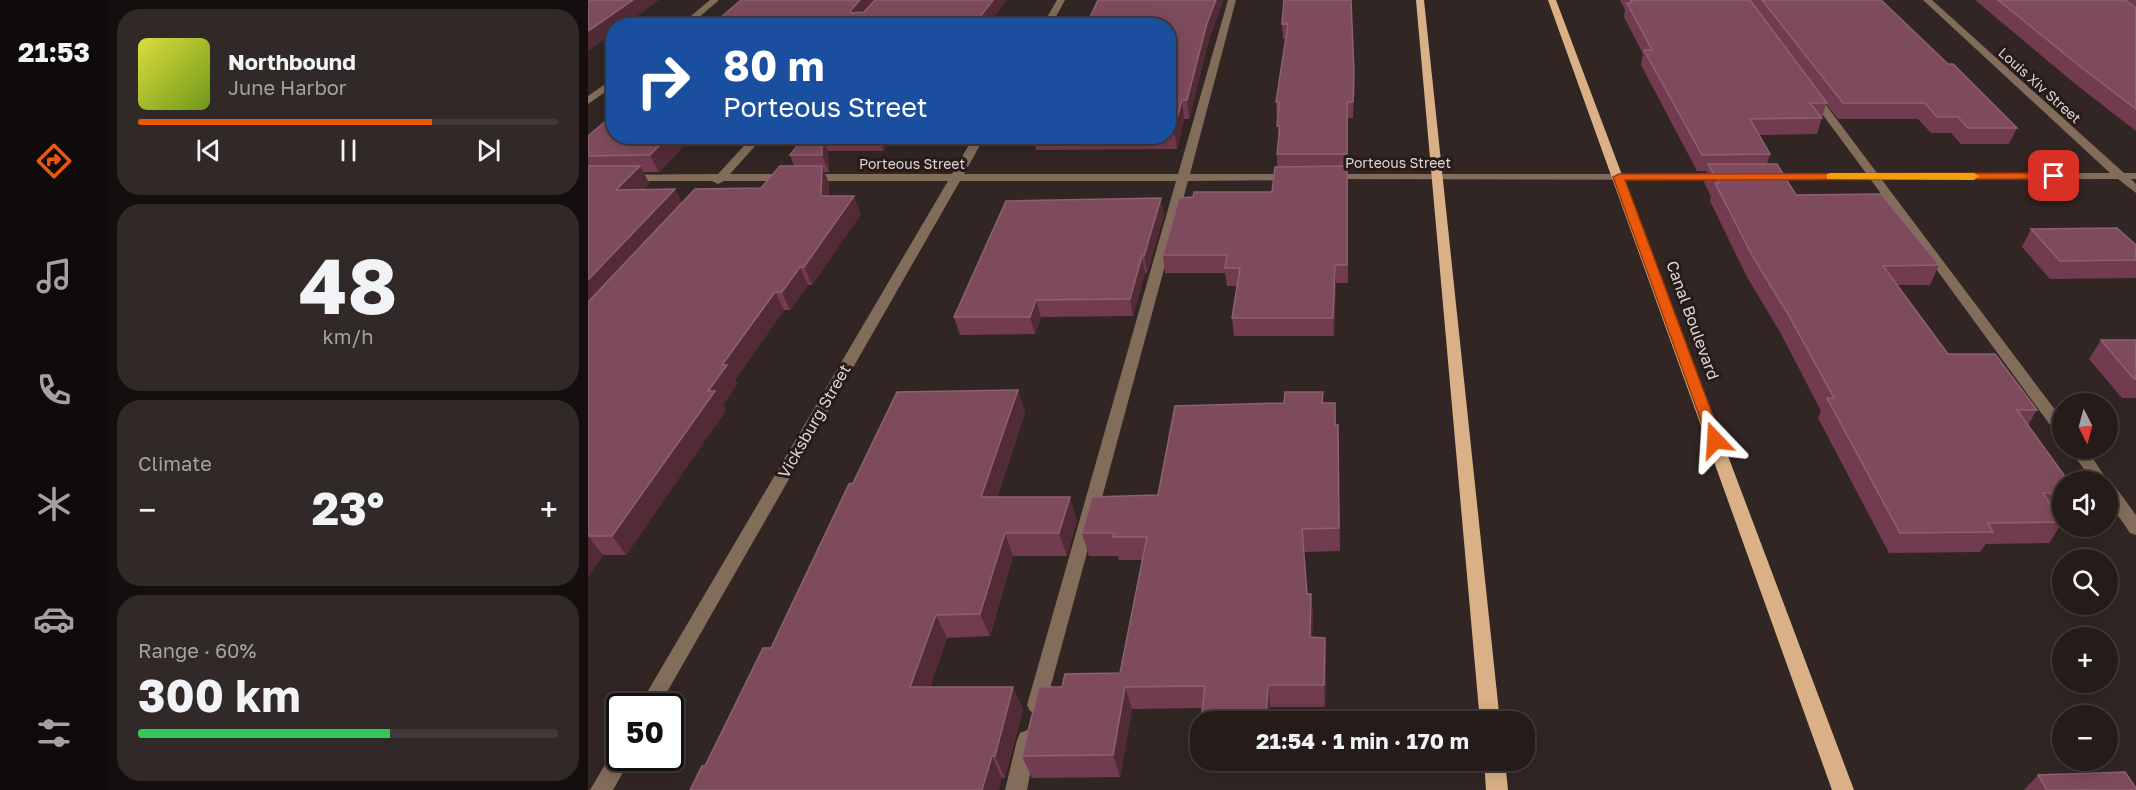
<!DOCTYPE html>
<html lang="en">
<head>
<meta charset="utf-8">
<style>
  :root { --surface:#251c1a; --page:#312927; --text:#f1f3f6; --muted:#a3a1a2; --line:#423a39; --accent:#ea580c }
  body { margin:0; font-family:"Golos Text",sans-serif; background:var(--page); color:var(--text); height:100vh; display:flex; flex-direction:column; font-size:22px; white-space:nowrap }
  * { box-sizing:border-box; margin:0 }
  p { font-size:20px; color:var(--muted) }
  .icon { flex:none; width:33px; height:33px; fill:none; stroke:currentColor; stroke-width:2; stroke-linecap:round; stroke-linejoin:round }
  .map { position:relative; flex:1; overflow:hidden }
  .panel { display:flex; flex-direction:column; gap:9px; padding:9px; background:#140f0e; width:480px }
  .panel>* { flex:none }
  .guide { position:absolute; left:18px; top:18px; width:570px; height:126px; border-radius:24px; box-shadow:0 3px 15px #0003,0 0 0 2px var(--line); background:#1a4fa0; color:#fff; overflow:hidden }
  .needle { width:39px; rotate:174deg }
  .fabs { position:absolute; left:1464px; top:393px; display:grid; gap:12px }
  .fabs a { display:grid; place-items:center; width:66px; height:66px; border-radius:50%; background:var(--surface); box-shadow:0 3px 15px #0003,0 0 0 2px var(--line); font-size:30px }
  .speed { position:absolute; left:18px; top:693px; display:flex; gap:12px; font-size:30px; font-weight:700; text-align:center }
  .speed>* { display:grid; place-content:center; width:78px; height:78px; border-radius:50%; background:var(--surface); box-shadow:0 3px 15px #0003,0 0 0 2px var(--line); line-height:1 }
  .speed .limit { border:3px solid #111; border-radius:9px; background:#fff; color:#111 }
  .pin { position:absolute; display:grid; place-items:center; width:51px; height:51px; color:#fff; margin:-26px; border-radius:12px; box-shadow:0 3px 9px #0006 }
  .me { position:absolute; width:66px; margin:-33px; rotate:340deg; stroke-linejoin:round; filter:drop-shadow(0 0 4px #0008) }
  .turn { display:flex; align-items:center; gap:21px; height:126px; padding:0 18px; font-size:27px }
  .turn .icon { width:78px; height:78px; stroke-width:2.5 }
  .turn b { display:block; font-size:42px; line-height:51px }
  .big { font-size:45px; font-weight:700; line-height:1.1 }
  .panel .card { flex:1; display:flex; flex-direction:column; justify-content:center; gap:9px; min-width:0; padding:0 21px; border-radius:24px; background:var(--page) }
  .panel .dial { align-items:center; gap:0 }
  .dial b { font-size:78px; line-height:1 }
  .song { display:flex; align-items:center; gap:18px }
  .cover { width:72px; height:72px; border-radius:9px; background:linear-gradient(135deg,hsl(60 70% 55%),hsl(80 70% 35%)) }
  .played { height:6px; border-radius:3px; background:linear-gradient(90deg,var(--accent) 70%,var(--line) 70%) }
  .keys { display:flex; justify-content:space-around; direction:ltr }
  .heat { display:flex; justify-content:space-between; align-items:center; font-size:33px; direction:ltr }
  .charge { height:9px; border-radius:4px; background:linear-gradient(90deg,#34c759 60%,var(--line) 0) }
  .trip { position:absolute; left:602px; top:711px; width:345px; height:60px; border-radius:24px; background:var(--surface); box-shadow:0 3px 15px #0003,0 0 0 2px var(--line); font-weight:700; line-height:60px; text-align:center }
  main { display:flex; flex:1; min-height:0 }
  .menu { display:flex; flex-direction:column; width:108px; justify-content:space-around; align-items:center; background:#0f0b0a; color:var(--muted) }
  .menu .icon { width:42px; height:42px }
  .menu .on { color:var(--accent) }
  .menu b { font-size:27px; color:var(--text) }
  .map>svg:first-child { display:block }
</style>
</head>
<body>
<main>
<nav class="menu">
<b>21:53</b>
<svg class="icon on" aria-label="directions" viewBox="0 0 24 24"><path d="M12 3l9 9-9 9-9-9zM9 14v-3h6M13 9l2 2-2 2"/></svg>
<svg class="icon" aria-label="music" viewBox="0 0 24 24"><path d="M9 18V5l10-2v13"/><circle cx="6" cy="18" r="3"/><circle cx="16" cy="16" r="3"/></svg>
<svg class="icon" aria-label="phone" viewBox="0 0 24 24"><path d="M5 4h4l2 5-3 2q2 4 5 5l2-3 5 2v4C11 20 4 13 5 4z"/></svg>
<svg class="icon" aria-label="climate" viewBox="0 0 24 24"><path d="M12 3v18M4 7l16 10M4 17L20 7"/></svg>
<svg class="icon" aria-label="car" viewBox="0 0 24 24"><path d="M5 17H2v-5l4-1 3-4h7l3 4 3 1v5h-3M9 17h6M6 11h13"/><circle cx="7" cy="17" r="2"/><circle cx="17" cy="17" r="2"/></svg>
<svg class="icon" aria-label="filters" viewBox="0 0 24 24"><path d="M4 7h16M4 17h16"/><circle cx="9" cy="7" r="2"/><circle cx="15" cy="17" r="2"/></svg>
</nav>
<section class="panel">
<div class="card">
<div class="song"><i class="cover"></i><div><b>Northbound</b><p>June Harbor</p></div></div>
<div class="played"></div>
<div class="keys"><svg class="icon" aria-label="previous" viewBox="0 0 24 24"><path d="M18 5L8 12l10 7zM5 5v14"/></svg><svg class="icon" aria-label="pause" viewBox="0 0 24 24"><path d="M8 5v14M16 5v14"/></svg><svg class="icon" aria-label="next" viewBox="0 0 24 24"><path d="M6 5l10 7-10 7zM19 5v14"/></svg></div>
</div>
<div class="card dial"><b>48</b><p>km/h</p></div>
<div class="card"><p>Climate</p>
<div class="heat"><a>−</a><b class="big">23°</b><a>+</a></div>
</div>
<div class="card"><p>Range · 60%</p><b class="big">300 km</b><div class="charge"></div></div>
</section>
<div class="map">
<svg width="1548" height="790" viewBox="0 0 1548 790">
  <rect width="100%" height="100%" fill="#312623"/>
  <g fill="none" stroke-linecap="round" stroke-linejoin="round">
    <!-- minor -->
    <path fill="#816d59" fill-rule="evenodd" d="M 122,0 L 131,0 L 101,26 L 91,26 Z
      M 469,0 L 477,0 L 463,26 L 454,26 Z
      M 640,0 L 648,0 L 602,174 L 705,174 L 711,177 L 705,180 L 600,181 L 456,711 L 449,714 L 442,711 L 439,705 L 588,181 L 372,181 L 71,706 L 51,706 L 360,181 L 136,181 L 130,184 L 124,181 L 0,181 L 0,175 L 130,174 L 165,136 L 176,136 L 142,174 L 364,174 L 386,136 L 397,136 L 376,174 L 590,174 Z
      M 1335,0 L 1344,0 L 1536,173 L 1548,173 L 1548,179 L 1543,179 L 1548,184 L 1548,193 L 1530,179 L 1294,180 L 1474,419 L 1474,434 L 1468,433 L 1283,180 L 1176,180 L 1170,177 L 1176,174 L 1278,173 L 1220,95 L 1225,92 L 1229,93 L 1289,173 L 1522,173 Z
      M 26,78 L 26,86 L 0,104 L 0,96 Z
      M 741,174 L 1137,174 L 1143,177 L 1137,180 L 737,179 L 735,177 Z
      M 1481,448 L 1498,448 L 1521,483 L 1526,485 L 1548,515 L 1548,535 L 1542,533 L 1520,501 L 1520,482 L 1505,482 Z
      M 439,730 L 446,733 L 449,740 L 439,790 L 417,790 L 429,740 L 432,733 Z
      M 32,748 L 32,758 L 43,758 L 25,790 L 2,790 L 25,751 Z"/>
    <!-- major -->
    <path fill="#dab186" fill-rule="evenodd" d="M 828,0 L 836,0 L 912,722 L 892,722 Z
      M 960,0 L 968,0 L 1266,790 L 1244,790 Z
      M 896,760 L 917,760 L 920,790 L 898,790 Z"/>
  </g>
  <!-- wall -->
  <path fill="#723b4f" d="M 696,0 L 766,73 L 765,118 L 760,118 L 760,283 L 748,283 L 746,336 L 646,336 L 644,318 L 649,286 L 639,286 L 637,273 L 577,273 L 575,255 L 605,197 L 684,192 L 689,167 L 689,154 L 690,141 L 690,119 L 689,119 L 688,102 L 698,39 L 695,39 L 694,24 Z
    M 1032,0 L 1293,0 L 1360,64 L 1429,128 L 1421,144 L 1373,144 L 1363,133 L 1343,133 L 1330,119 L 1250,119 L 1238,104 L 1229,134 L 1171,135 L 1182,154 L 1179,164 L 1208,195 L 1351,265 L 1342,285 L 1309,285 L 1360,354 L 1449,410 L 1440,425 L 1474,493 L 1474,513 L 1469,513 L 1474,522 L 1474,523 L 1461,543 L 1398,544 L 1392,552 L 1301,553 L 1230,418 L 1233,411 L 1193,334 L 1159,277 L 1122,201 L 1123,197 L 1116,182 L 1119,171 L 1109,171 L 1053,65 L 1055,54 L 1036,17 L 1037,10 Z
    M 1387,0 L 1548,0 L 1548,131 L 1486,83 Z
    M 580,26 L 621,40 L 601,119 L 596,119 L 589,149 L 448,150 L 445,136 L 580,136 Z
    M 0,136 L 119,136 L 117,138 L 103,139 L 71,172 L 55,172 L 61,183 L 55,190 L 87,189 L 94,203 L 173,188 L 206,166 L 202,155 L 217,136 L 325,136 L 320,145 L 298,145 L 295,151 L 240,151 L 241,172 L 236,172 L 241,183 L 241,196 L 273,214 L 224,285 L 220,285 L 202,310 L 196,310 L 147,380 L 149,384 L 135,405 L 138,410 L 38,555 L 15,555 L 0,576 Z
    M 576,215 L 559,273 L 557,273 L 545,316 L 453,317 L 447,334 L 372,335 L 366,317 Z
    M 1443,229 L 1548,245 L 1548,278 L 1462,279 L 1434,247 Z
    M 1513,340 L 1548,340 L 1548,398 L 1534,398 L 1501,359 Z
    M 430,390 L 437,413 L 409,497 L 489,520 L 479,556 L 425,556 L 402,636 L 359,638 L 342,687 L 435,709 L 417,778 L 117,766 L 183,648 L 265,483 Z
    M 735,392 L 735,403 L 747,403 L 748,425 L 750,425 L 752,551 L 716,552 L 719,594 L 723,594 L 725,616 L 724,637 L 738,660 L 737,707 L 682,707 L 682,722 L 613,722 L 614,708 L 544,709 L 532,777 L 444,778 L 434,756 L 474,687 L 532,673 L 554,560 L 531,560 L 530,556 L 501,556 L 494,533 L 570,495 L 696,403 Z
    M 1450,775 L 1548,790 L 1436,790 Z"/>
  <!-- shaded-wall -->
  <path fill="#532b37" d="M 45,0 L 71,0 L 36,26 L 26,26 L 26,33 L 0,51 L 0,31 Z
    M 272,0 L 289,0 L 268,25 L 263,13 L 263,10 Z
    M 405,0 L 419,0 L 400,26 L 385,26 Z
    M 628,0 L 636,0 L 621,40 L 601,119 L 599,100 L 619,23 Z
    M 766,73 L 767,89 L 765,118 L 765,102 Z
    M 594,100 L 596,119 L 589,149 L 586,129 Z
    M 81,136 L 102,136 L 103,139 L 71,172 L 62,155 Z
    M 234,136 L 240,151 L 241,172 L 234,155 Z
    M 290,136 L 295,136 L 298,145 L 295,151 Z
    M 317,136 L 325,136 L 320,145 Z
    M 52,166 L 61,183 L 38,208 L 28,190 Z
    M 234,166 L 241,183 L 241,214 L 233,196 Z
    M 87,189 L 96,207 L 0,311 L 0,280 Z
    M 266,196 L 273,214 L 224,285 L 216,267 Z
    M 573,198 L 576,215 L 559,273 L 556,256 Z
    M 554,256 L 557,273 L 545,316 L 542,299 Z
    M 747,265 L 748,283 L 746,336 L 745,318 Z
    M 212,267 L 220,285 L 202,310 L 194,292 Z
    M 187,292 L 196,310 L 147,380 L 149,384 L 135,405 L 138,410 L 38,555 L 24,536 L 120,391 L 134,365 Z
    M 448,300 L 453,317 L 447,334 L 442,317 Z
    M 430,390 L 437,413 L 402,520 L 393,497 Z
    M 482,497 L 489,520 L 479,556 L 471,533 Z
    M 417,533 L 425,556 L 402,636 L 392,614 Z
    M 0,536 L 15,555 L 0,576 Z
    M 723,594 L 725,616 L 723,660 L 722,637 Z
    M 348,615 L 359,638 L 334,710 L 322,687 Z
    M 737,638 L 738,660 L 737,707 L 736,685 Z
    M 680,685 L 682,707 L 682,722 L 678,722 Z
    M 425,687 L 435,709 L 417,778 L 407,756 Z
    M 537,687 L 544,709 L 532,777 L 525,755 Z
    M 404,756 L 414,778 L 411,790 L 394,790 Z"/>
  <!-- building -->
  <path fill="#7e4b5d" stroke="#8c6170" stroke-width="1.5" d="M 0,0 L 45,0 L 0,31 Z
    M 153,0 L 272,0 L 263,10 L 263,13 L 276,12 L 287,0 L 405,0 L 385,26 L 123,26 Z
    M 510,0 L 628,0 L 619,23 L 599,100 L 594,100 L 586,129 L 580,129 L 580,26 L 495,26 L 496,24 L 499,24 Z
    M 696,0 L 763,0 L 766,73 L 765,102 L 759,102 L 759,154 L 689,154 L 692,126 L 689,126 L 691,102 L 688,102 L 700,24 L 694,24 Z
    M 1042,0 L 1162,0 L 1239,103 L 1222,103 L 1234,118 L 1162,119 L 1182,154 L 1114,155 L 1056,50 L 1064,50 L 1039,3 L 1044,3 Z
    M 1174,0 L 1293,0 L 1360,64 L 1365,64 L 1429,128 L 1380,128 L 1370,117 L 1349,117 L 1337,103 L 1255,103 Z
    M 1410,0 L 1537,0 L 1548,8 L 1548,109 L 1494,68 Z
    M 26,114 L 26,136 L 81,136 L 62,155 L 0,156 L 0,136 Z
    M 217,136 L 234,136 L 234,155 L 202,155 Z
    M 1120,164 L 1189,164 L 1208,195 L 1293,194 L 1351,265 L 1295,266 L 1360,354 L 1407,354 L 1449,410 L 1429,410 L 1481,482 L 1474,482 L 1474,493 L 1455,493 L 1474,522 L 1400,523 L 1405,532 L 1312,533 L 1239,398 L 1246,398 L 1200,314 L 1165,257 L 1127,183 L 1131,183 Z
    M 0,166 L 52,166 L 28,190 L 87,189 L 0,280 Z
    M 192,166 L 234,166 L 233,196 L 266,196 L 216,267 L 212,267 L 194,292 L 187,292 L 134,365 L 139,365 L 120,391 L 127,391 L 24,536 L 0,536 L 0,302 L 107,189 L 173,188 Z
    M 759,166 L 759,265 L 747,265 L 745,318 L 644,318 L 652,268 L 637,268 L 639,255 L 575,255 L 591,198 L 605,197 L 606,192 L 684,192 L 687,167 Z
    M 573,198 L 556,256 L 554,256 L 542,299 L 448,300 L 442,317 L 366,317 L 418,201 Z
    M 1529,228 L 1548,245 L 1548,260 L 1472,261 L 1443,229 Z
    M 1513,340 L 1548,340 L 1548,379 L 1546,379 Z
    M 430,390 L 393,497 L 482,497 L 471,533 L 417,533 L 392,614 L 348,615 L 322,687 L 425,687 L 407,756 L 404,756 L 394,790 L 102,790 L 114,766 L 117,766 L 175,648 L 183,648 L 261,484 L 265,483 L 309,392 Z
    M 697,392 L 735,392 L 734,403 L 747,403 L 747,425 L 750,425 L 751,528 L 714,529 L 719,594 L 723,594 L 722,637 L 737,638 L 736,685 L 680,685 L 678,719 L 613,720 L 617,686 L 537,687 L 525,755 L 434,756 L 451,687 L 474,687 L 477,674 L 532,673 L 559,537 L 525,537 L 526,533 L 494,533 L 504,497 L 570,495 L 587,406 L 696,403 Z
    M 1537,772 L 1548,788 L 1548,790 L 1459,790 L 1450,775 Z"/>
  <!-- route -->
  <path fill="#ea580c" stroke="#983908" stroke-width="1.5" d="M 1466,173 L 1470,174 L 1470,179 L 1037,180 L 1134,440 L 1127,445 L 1120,440 L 1025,177 L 1031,174 Z"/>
  <!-- slow -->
  <path fill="#f59e0b" d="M 1243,173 L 1386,173 L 1391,176 L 1386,180 L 1239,179 L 1239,174 Z"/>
  <g text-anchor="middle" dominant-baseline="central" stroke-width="6" stroke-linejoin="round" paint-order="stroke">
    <!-- far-street labels -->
    <g font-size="14" fill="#ddd6d4" stroke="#271c1a">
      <text transform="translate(1452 85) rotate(42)">Louis Xiv Street</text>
      <text x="810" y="162">Porteous Street</text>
      <text x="324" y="163">Porteous Street</text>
    </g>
    <!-- street labels -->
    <g font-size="16" fill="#ddd6d4" stroke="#271c1a">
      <text transform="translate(1105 320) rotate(70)">Canal Boulevard</text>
      <text transform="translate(226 421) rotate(-60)">Vicksburg Street</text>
    </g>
  </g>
</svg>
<div class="fabs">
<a><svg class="needle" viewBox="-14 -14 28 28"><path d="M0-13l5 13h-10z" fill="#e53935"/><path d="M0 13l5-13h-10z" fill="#a3a1a2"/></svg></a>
<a><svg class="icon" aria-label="sound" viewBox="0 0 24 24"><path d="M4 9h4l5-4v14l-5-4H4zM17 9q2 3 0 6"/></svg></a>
<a><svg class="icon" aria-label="search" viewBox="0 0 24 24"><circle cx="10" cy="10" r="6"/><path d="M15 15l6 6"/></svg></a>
<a>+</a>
<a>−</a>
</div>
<div class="speed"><div class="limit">50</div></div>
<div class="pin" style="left:1466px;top:176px;background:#d93025"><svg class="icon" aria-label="arrive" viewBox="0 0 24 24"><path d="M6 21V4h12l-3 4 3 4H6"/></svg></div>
<svg class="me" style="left:1127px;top:440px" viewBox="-20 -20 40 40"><path d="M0-17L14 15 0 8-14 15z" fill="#ea580c" stroke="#fff" stroke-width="4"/></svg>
<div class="trip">21:54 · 1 min · 170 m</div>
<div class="guide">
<div class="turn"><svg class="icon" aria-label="right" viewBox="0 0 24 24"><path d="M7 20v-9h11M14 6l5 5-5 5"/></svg><div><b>80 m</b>Porteous Street</div></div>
</div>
</div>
</main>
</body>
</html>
